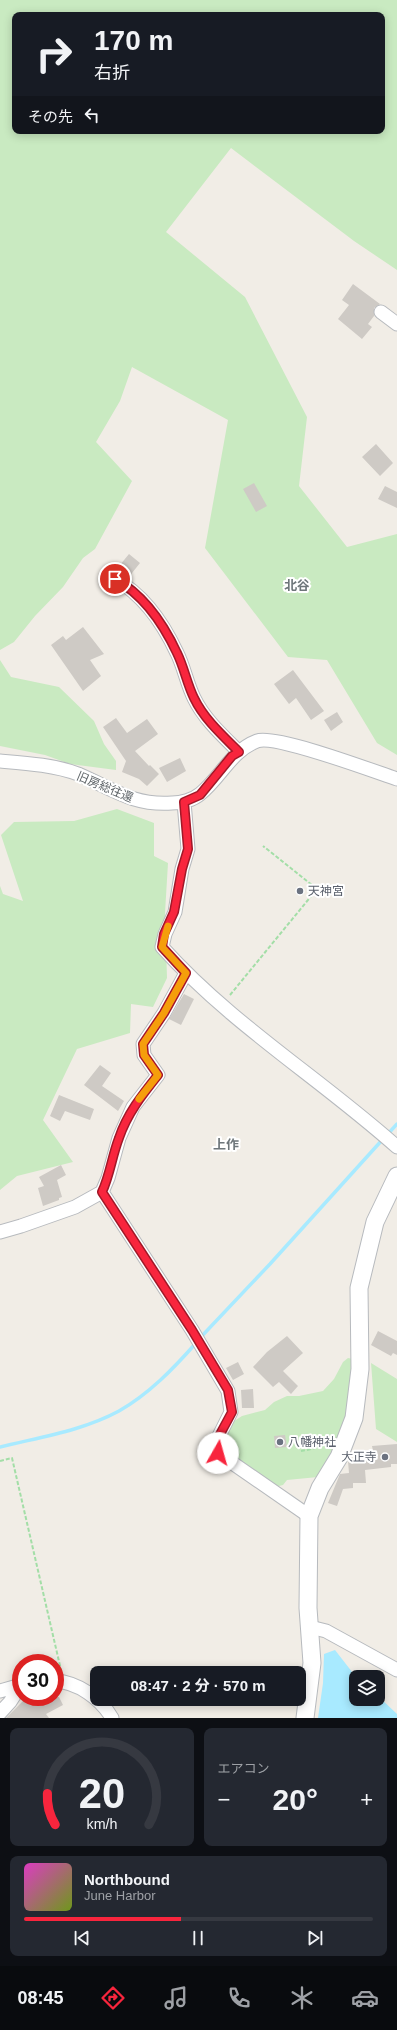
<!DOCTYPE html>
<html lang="ja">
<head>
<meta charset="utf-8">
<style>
  :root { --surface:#171b24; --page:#242831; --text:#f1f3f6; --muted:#9ea1a6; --line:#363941; --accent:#f8253d }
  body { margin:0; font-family:Arial,"Noto Sans JP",sans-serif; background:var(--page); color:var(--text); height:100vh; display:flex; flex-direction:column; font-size:15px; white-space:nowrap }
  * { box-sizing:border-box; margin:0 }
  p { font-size:13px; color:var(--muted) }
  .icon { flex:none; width:22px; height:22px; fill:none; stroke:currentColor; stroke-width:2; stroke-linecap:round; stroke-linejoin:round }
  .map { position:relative; height:1718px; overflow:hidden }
  .sheet { display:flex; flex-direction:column; gap:10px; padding:10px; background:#0d0f14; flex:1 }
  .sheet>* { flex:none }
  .guide { position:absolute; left:12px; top:12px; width:373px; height:122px; border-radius:8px; box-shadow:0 2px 10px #0003; background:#171b24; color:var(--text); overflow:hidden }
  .tools { position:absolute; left:349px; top:1670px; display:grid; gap:8px }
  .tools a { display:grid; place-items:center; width:36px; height:36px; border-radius:8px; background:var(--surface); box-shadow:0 2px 10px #0003; font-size:20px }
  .speed { position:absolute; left:12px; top:1654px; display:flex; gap:8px; font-size:20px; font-weight:700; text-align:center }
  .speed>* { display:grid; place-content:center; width:52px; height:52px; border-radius:50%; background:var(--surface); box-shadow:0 2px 10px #0003; line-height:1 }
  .speed .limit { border:6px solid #d22; background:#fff; color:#111 }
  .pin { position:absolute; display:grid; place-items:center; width:34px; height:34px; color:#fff; margin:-17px; border:2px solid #fff; border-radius:50%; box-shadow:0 1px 4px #0007 }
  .me { position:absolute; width:44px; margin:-22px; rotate:7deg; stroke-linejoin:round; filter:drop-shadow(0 0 3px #0008) }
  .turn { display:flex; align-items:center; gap:14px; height:84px; padding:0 16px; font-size:18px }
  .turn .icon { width:52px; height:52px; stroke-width:2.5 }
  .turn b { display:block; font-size:28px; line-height:34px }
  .then { display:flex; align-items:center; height:38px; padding:0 16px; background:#0003; gap:8px; font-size:15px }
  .big { font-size:30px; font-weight:700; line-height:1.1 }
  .sheet .widget { flex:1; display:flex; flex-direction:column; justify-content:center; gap:6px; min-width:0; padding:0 14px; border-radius:8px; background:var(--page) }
  .sheet .dial { align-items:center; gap:0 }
  .dial svg { height:104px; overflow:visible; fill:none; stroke:var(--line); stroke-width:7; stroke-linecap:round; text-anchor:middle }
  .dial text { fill:var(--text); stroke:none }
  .song { display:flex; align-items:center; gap:12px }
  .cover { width:48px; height:48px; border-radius:6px; background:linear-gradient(135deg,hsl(310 70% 55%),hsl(80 70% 35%)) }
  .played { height:4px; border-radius:2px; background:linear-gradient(90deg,var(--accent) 45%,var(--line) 45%) }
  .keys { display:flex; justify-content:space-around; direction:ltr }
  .heat { display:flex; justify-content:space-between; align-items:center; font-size:22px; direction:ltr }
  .sheet .tiles { flex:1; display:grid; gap:10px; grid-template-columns:1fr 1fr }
  .widget:last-child { grid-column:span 2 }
  .trip { position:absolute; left:90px; top:1666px; width:216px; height:40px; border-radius:8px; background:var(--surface); box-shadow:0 2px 10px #0003; font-weight:700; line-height:40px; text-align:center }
  .menu { display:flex; height:64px; justify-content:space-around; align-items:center; background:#090b0e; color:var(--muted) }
  .menu .icon { width:28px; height:28px }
  .menu .selected { color:var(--accent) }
  .menu b { font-size:18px; color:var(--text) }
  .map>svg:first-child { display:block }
</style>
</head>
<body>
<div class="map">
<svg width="397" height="1718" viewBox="0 0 397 1718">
  <rect width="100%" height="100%" fill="#f1ede6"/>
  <!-- green -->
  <path fill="#c9eac1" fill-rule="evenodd" d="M 0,0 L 397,0 L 397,270 L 354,241 L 231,148 L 166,232 L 245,297 L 307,417 L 299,486 L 347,547 L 397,534 L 397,755 L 377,743 L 327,660 L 288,657 L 205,548 L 228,420 L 132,367 L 120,401 L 96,442 L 132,481 L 95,549 L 83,558 L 63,587 L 35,616 L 14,642 L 0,650 ZM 15,15 L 382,15 L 382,131 L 15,131 Z
    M 0,660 L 11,677 L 59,687 L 94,721 L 104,744 L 116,761 L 116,770 L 70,764 L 45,755 L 0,746 Z
    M 117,809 L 154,823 L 154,856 L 168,863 L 165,913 L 167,978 L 153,1007 L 131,1004 L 130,1033 L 77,1049 L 43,1120 L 73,1162 L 17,1176 L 0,1190 L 0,886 L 3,894 L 23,901 L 1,835 L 14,822 L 74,821 Z
    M 348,1358 L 353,1359 L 355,1378 L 345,1421 L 332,1457 L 318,1477 L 287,1480 L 283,1485 L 271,1488 L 225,1453 L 222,1441 L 228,1425 L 242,1416 L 265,1410 L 274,1402 L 287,1396 L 299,1396 L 323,1391 L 334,1379 L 343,1362 Z
    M 371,1363 L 397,1379 L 397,1442 L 376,1429 Z"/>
  <!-- water -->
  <path fill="#a8eaff" d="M 335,1650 L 356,1677 L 356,1699 L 378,1699 L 378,1696 L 397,1714 L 397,1718 L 318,1718 L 323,1683 L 324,1654 Z"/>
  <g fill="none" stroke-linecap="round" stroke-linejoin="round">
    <!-- stream -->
    <path stroke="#a8eaff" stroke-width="3.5" d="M 387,1135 L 397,1124
      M 200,1338 L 270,1264 L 383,1139
      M 0,1447 C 40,1437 82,1431 119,1411 C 149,1394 174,1368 196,1343"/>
  </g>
  <!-- building -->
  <path fill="#cecac5" d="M 353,284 L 380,304 L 374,308 L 374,316 L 368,324 L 372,327 L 362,339 L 338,319 L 349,305 L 342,300 Z
    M 376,444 L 393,463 L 380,476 L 362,457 Z
    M 254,483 L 267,506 L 256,512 L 243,489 Z
    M 385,486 L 397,492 L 397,508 L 378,499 Z
    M 129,554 L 140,563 L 128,578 L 115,571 Z
    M 83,627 L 104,654 L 90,660 L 101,676 L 83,691 L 51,645 L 63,636 L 66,640 Z
    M 293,670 L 324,711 L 311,720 L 296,698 L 289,704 L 274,684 Z
    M 337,712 L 343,722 L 331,731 L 324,720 Z
    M 116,718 L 127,733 L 147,719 L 158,734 L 135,751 L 149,766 L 150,765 L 159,774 L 147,786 L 139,779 L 122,772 L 126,761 L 103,727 Z
    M 180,758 L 186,771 L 167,782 L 159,768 Z
    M 184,994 L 194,999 L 181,1025 L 169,1019 Z
    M 100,1065 L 111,1073 L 102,1086 L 124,1101 L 118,1111 L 84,1085 Z
    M 59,1095 L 94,1109 L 90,1120 L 65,1111 L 60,1121 L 50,1116 Z
    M 61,1165 L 66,1175 L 57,1180 L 62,1197 L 59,1198 L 59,1200 L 43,1206 L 38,1188 L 44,1186 L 39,1177 Z
    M 378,1331 L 397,1341 L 397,1355 L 393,1353 L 391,1356 L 371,1345 Z
    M 287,1336 L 303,1353 L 283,1371 L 298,1386 L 291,1394 L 279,1382 L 273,1387 L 253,1367 L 267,1352 Z
    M 238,1362 L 244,1374 L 233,1380 L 226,1368 Z
    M 253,1389 L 254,1408 L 242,1408 L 241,1390 Z
    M 285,1435 L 287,1447 L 275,1448 L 274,1436 Z
    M 397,1444 L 397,1464 L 391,1464 L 391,1467 L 365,1470 L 366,1483 L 353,1483 L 353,1488 L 343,1489 L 337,1506 L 328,1503 L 340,1474 L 349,1473 L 348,1461 L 368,1460 L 367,1451 L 373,1451 L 372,1446 Z
    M 27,1697 L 59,1697 L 63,1705 L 46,1714 L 49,1718 L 6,1718 Z"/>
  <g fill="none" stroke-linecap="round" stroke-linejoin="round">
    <defs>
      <path id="minor" d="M 381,312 L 397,324
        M 115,579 C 144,595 163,623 177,653 C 184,667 187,684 194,698 C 204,719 223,736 239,752
        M 0,761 C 24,763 55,765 78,774 C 111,788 133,806 172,803 C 181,803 193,800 200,794 C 221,777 231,751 257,741 C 275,734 373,771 397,779
        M 184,802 L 188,849 L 182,869 L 175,912 L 165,934 L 162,947 C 231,1024 321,1079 397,1147
        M 102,1192 L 192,1330 L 228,1391 L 231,1412 L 218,1438 L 218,1453 L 309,1516
        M 0,1232 L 21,1226 L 75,1207 L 102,1192 L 108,1178 L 119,1138 L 133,1107 L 158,1075 L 144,1055 L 143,1044 L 164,1013 L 186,973
        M 310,1627 L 326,1631 L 397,1670
        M 55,1681 C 78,1682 101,1699 112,1718
        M 0,1691 L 21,1685
        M 0,1713 L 10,1702 L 21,1685"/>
      <path id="tertiary" d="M 305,1718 L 312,1663 L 308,1608 L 309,1516 L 320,1488 L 339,1457 L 354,1418 L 360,1369 L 359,1288 L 375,1222 L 397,1176"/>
    </defs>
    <!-- minor casing -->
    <use href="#minor" stroke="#b7babe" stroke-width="15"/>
    <!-- tertiary casing -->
    <use href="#tertiary" stroke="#b7babe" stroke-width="19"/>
    <!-- path -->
    <path stroke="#a3dea7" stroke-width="2" stroke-dasharray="4 2" stroke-linecap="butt" d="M 230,995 L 317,889 L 263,846
      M 301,1451 C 312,1449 324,1447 330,1437
      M 0,1461 L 12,1458 L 61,1670"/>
    <!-- minor -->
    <use href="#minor" stroke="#fff" stroke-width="13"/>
    <!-- tertiary -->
    <use href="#tertiary" stroke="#fff" stroke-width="17"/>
  </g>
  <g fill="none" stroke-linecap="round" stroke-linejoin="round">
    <defs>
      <path id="route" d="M 115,579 C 144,595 163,623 177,653 C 184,667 187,684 194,698 C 204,719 223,736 239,752 L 232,756 L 200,795 L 184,802 L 188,849 L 182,869 L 174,912 L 164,934 L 162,947 L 186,973 L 164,1013 L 143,1044 L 144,1055 L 158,1075 C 142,1095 127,1114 119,1138 C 112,1156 110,1175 102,1192 L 192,1330 L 228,1390 L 232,1412 L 218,1438 L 218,1453"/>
    </defs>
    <!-- route casing -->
    <use href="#route" stroke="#a11828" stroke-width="10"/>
    <!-- route -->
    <use href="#route" stroke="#f8253d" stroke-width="7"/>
    <!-- slow -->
    <path stroke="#f59e0b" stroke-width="7" d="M 139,1099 L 158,1075 L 144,1055 L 143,1044 L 164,1013 L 186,973 L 162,947 L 168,926"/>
  </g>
  <!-- markers -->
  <g fill="#6b7280" stroke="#fff" stroke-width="1.5">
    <circle cx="300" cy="891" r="4"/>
    <circle cx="280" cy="1442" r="4"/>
    <circle cx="385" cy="1457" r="4"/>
  </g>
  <g text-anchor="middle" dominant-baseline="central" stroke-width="4" stroke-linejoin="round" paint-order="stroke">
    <!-- street labels -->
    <g font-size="12" fill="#5e6468" stroke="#fff">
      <text transform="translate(105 787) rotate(23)">旧房総往還</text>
    </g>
    <!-- worship labels -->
    <g font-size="12" fill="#5b616d" stroke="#fff" text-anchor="start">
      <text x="308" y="891">天神宮</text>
      <text x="288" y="1442">八幡神社</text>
      <text x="377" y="1457" text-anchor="end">大正寺</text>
    </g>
    <!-- neighbourhood labels -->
    <g font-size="13" font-weight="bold" fill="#6e767a" stroke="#fff">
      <text x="297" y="585">北谷</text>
      <text x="226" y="1144">上作</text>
    </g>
  </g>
</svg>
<div class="tools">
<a><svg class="icon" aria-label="layers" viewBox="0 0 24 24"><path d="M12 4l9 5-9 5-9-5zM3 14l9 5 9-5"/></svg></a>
</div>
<div class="speed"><div class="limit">30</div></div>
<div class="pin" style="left:115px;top:579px;background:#d93025"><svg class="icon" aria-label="arrive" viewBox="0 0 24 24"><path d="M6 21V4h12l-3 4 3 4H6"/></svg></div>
<svg class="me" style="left:218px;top:1453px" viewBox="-20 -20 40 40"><circle r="19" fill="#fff"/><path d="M0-13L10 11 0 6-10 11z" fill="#f8253d"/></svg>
<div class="trip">08:47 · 2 分 · 570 m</div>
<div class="guide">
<div class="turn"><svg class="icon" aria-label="right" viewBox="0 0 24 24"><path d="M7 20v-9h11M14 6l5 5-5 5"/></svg><div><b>170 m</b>右折</div></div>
<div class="then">その先<svg class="icon" aria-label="left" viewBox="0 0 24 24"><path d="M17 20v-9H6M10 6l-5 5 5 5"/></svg></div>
</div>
</div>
<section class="sheet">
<div class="tiles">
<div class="widget dial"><svg viewBox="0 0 100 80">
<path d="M14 69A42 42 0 1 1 86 69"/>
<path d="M14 69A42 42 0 0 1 8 45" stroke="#f8253d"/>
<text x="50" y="56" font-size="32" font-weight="700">20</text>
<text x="50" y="72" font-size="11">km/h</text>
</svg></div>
<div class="widget"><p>エアコン</p>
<div class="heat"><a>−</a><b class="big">20°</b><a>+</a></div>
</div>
<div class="widget">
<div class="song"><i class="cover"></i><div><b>Northbound</b><p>June Harbor</p></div></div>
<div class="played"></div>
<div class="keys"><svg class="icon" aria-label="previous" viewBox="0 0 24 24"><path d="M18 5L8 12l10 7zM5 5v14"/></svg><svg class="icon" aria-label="pause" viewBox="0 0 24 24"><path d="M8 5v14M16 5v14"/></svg><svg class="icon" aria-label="next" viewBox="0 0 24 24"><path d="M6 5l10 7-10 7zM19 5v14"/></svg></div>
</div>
</div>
</section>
<nav class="menu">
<b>08:45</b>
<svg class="icon selected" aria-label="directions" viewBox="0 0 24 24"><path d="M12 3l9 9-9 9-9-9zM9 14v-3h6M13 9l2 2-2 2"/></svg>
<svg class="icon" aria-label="music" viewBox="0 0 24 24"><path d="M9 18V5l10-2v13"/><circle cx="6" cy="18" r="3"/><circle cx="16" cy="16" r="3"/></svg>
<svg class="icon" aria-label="phone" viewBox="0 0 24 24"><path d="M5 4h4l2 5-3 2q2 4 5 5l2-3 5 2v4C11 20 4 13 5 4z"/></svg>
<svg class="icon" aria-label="climate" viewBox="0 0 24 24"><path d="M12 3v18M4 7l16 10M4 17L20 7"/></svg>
<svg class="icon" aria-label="car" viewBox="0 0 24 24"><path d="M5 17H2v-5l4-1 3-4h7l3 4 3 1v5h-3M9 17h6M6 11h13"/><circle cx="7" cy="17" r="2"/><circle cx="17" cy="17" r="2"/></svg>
</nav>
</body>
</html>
